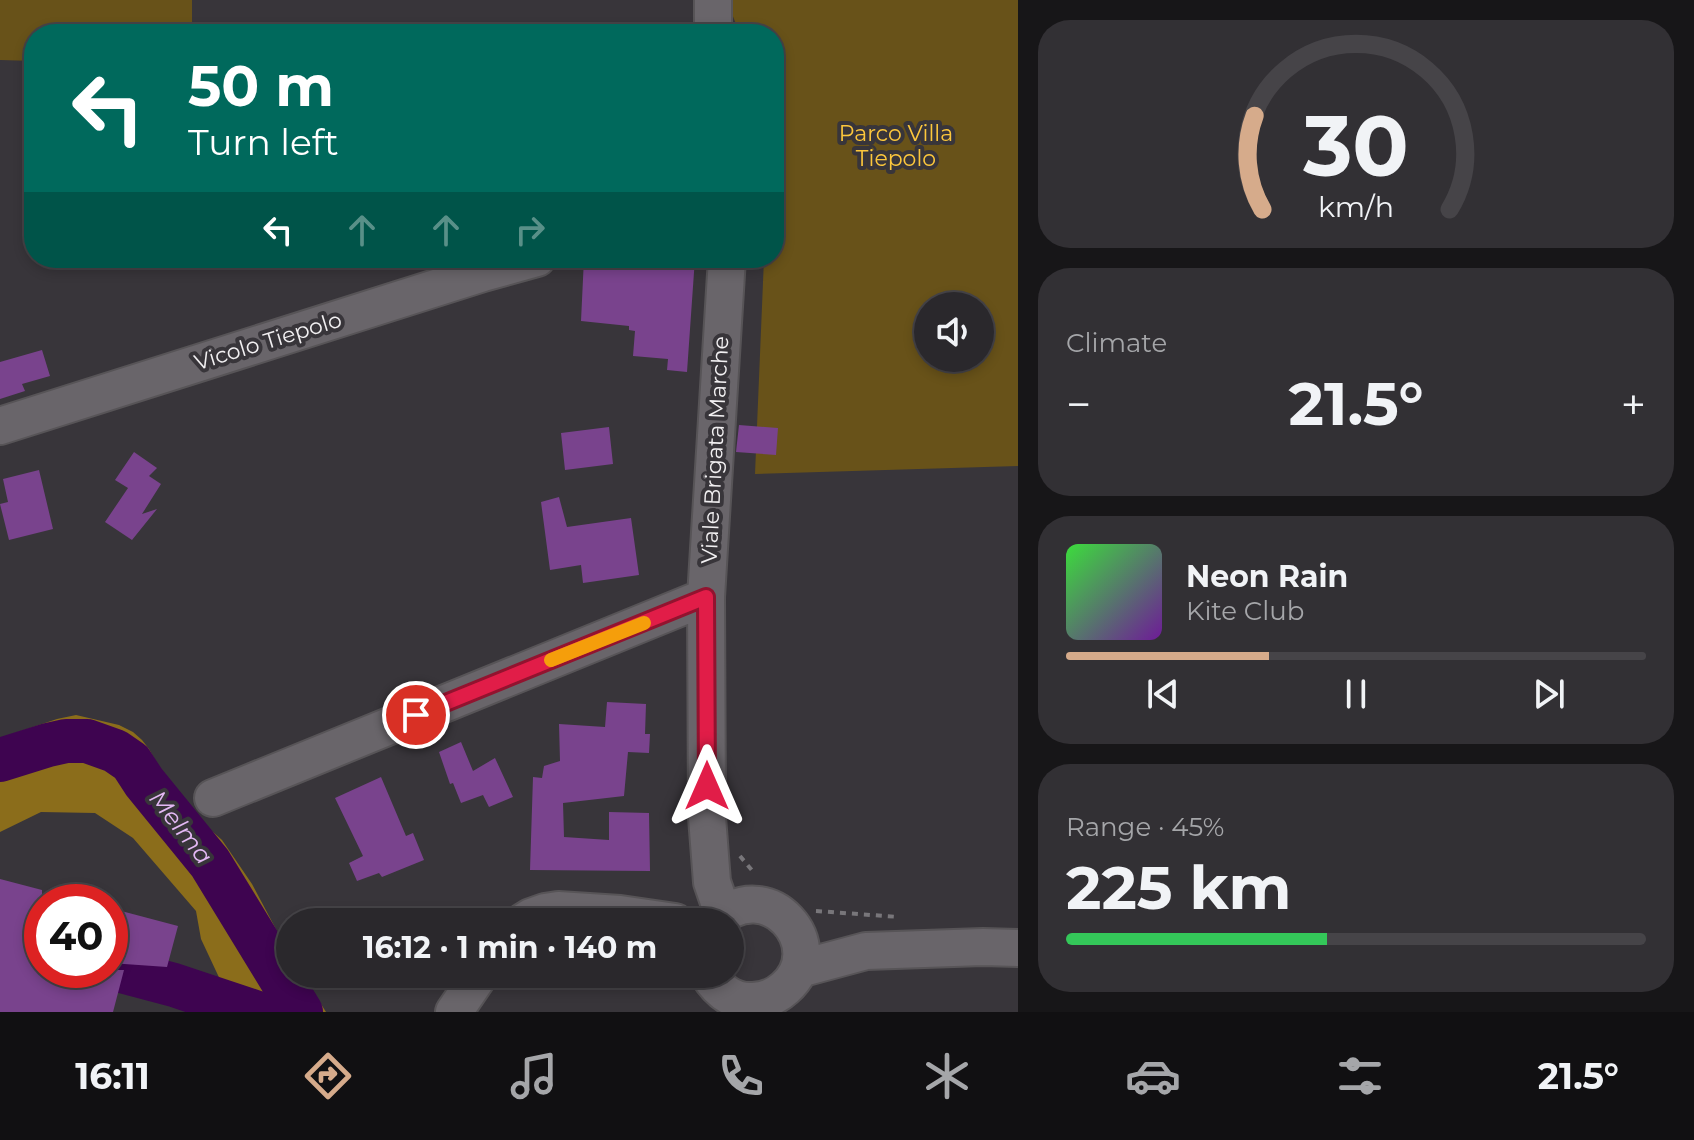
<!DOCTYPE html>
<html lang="en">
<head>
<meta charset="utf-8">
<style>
  :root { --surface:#2a282c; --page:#323034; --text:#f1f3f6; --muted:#a5a6a9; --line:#464448; --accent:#d6ab8b }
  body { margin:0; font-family:Montserrat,sans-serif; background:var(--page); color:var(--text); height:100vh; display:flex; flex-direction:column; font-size:30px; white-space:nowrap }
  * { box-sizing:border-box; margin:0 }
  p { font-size:26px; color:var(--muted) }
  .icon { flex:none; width:44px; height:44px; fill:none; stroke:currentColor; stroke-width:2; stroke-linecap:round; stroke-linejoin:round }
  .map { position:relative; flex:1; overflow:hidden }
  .details { display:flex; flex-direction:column; gap:20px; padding:20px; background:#171618; width:676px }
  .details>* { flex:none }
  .top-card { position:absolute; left:24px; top:24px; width:760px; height:244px; border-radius:32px; box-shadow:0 4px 12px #0003,0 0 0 2px var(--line); background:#00695c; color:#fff; overflow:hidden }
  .buttons { position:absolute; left:914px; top:292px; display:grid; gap:16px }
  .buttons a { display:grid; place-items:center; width:80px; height:80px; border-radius:50%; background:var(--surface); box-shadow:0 4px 12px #0003,0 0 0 2px var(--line); font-size:40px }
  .speed { position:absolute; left:24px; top:884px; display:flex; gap:16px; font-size:40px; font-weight:700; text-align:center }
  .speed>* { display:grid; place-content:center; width:104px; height:104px; border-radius:50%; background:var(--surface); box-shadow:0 4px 12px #0003,0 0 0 2px var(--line); line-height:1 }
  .speed .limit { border:12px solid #d22; background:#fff; color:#111 }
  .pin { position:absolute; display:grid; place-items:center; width:68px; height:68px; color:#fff; margin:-34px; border:4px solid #fff; border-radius:50%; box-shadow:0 2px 8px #0007 }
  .me { position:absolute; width:88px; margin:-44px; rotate:0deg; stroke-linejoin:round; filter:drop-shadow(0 0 6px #0008) }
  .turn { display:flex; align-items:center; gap:28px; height:168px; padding:0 32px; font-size:36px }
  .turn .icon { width:104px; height:104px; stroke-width:2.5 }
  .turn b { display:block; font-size:56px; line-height:68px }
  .lanes { display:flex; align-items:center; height:76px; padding:0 32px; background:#0003; justify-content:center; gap:40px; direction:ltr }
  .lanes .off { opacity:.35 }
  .big { font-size:60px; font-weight:700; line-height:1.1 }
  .details .widget { flex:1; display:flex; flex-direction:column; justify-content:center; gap:12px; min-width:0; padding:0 28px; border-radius:32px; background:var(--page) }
  .details .dial { align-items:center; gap:0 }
  .dial svg { height:208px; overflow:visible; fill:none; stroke:var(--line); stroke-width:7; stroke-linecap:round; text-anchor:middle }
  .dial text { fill:var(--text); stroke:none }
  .song { display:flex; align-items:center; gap:24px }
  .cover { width:96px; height:96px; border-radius:12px; background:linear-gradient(135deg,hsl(120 70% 55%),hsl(280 70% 35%)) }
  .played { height:8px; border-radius:4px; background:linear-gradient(90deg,var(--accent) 35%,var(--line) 35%) }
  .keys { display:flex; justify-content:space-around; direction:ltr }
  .heat { display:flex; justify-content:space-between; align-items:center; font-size:44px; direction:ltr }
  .charge { height:12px; border-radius:6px; background:linear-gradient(90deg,#34c759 45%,var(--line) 0) }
  .trip { position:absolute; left:276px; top:908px; width:468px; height:80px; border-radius:40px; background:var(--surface); box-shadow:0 4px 12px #0003,0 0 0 2px var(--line); font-weight:700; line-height:80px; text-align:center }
  .dock { display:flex; height:128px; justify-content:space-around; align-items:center; background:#111012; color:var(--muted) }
  .dock .icon { width:56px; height:56px }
  .dock .current { color:var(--accent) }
  .dock b { font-size:36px; color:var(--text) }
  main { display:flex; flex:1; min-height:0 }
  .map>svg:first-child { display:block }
</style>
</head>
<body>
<main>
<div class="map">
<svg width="1018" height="1012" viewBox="0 0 1018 1012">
  <rect width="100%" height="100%" fill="#38353a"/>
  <!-- green -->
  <path fill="#685219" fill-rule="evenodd" d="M 0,0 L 192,0 L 192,34 L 34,34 L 34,61 L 0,60 Z
    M 731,0 L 1018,0 L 1018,466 L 755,474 L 764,258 L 774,258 L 774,34 L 740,34 L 730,9 ZM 928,306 L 980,306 L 980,358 L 928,358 Z"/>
  <!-- forest -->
  <path fill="#8b6d1b" d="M 76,715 L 119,725 L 133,732 L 142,740 L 149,749 L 172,790 L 191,818 L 213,832 L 222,840 L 252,884 L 278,933 L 290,952 L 290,974 L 302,974 L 326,1012 L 238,1012 L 231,1003 L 201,939 L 196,911 L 133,838 L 95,813 L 41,812 L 0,832 L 0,738 L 57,719 Z"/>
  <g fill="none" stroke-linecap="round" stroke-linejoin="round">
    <!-- river -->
    <path stroke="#3e0450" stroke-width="44" d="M 0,760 L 48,745 L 66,741 L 87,741 L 115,751 L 131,762 L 144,782 L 210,863 L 301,1012
      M 110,968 L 174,985 L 255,1012"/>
  </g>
  <!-- building -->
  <path fill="#79438d" d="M 584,258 L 695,258 L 687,372 L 667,370 L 668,359 L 633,356 L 635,331 L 629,330 L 629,326 L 581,321 Z
    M 42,350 L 50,376 L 22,384 L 25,391 L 0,399 L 0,362 Z
    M 739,425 L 778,428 L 776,455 L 736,452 Z
    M 609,427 L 613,464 L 565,470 L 561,433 Z
    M 134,452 L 157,468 L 149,476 L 161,484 L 142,514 L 157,509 L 132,540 L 105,522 L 128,488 L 115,480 Z
    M 39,470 L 53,529 L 9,540 L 0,504 L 8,502 L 3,479 Z
    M 559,497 L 567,527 L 631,518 L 639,575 L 583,583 L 581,565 L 550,570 L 541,502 Z
    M 607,702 L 646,704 L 645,734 L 650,734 L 649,753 L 628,752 L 624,796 L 563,803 L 564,837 L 609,840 L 609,812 L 649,813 L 650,871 L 530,870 L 533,777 L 542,778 L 544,766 L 560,761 L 559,724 L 605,727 Z
    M 461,742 L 473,771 L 495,758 L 513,797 L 489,807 L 483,795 L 461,803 L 453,783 L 450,784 L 439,752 Z
    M 381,777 L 406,836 L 413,833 L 424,860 L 382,877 L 379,873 L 357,881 L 349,863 L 363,856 L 335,798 Z
    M 0,879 L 42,890 L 42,970 L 124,970 L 113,1012 L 0,1012 Z
    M 110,908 L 178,926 L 167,967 L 110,963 Z"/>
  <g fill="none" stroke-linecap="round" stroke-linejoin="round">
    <defs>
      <path id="minor" d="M 713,0 L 713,34
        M 0,426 L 483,273 L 537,258
        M 213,798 L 706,597
        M 723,914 L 712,882 L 707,817 L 706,597 L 727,258
        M 523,922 L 531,917 L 545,912 L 558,910 L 620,914 L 675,922
        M 799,969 L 866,951 L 983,947 L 1018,948
        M 708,974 C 718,990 732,1002 752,1001 C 765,1001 775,997 785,988 C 832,947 768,870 714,922
        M 454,1012 L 480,974"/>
    </defs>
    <!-- minor casing -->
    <use href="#minor" stroke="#575457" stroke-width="40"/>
    <!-- path -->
    <path stroke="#78767a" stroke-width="4" stroke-dasharray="6 6" stroke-linecap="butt" d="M 740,856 L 755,874
      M 816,911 L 899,917"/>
    <!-- minor -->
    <use href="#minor" stroke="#69656a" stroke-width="36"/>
  </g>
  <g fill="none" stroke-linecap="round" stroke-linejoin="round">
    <defs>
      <path id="route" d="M 416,715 L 706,597 L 707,786"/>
    </defs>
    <!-- route casing -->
    <use href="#route" stroke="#92132f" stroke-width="20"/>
    <!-- route -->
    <use href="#route" stroke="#e11d48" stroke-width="14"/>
    <!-- slow -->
    <path stroke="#f59e0b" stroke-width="14" d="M 551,660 L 644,623"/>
  </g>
  <g text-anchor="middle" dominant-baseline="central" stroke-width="8" stroke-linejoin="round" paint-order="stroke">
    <!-- park labels -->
    <g font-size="22" fill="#fcc73c" stroke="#38353a">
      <text x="896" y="133">Parco Villa<tspan x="896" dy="25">Tiepolo</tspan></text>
    </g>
    <!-- street labels -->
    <g font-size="22" fill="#f2f0f2" stroke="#38353a">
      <text transform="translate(268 341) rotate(-17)">Vicolo Tiepolo</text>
      <text transform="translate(715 450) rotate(-87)">Viale Brigata Marche</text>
    </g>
    <!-- water labels -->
    <g font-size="24" font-style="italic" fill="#e3b8f4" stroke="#38353a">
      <text transform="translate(181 827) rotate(52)">Melma</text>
    </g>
  </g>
</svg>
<div class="buttons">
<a><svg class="icon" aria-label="sound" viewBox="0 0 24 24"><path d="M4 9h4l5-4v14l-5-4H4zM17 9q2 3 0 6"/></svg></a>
</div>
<div class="speed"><div class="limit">40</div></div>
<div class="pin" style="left:416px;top:715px;background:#d93025"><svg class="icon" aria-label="arrive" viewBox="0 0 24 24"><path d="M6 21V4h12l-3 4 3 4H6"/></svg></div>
<svg class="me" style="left:707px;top:786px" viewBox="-20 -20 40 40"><path d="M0-17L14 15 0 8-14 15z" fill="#e11d48" stroke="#fff" stroke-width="4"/></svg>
<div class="trip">16:12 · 1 min · 140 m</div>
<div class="top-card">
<div class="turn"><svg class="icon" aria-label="left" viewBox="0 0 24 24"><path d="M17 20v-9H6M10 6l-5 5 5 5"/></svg><div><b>50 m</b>Turn left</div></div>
<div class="lanes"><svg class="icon" aria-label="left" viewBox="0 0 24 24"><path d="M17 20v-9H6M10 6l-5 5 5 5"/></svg><svg class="icon off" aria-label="ahead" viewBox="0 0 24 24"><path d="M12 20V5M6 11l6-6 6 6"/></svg><svg class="icon off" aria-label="ahead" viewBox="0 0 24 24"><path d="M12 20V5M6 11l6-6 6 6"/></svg><svg class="icon off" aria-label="right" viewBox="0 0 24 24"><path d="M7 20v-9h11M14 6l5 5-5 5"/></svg></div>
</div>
</div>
<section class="details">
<div class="widget dial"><svg viewBox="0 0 100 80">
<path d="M14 69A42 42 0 1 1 86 69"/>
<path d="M14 69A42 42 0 0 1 11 33" stroke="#d6ab8b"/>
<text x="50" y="56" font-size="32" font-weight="700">30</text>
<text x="50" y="72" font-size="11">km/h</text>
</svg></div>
<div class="widget"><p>Climate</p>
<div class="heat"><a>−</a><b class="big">21.5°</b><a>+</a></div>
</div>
<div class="widget">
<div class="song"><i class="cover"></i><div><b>Neon Rain</b><p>Kite Club</p></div></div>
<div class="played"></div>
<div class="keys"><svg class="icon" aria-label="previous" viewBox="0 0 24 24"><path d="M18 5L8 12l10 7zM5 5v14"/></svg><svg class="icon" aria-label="pause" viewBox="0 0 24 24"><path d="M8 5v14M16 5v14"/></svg><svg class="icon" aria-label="next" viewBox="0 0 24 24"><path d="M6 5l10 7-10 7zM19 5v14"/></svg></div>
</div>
<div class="widget"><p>Range · 45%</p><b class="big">225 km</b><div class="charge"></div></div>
</section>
</main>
<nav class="dock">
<b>16:11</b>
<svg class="icon current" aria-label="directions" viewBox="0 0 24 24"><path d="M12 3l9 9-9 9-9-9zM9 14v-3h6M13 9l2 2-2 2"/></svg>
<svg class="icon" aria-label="music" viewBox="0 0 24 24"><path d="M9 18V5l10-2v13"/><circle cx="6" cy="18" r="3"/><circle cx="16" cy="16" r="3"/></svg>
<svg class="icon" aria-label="phone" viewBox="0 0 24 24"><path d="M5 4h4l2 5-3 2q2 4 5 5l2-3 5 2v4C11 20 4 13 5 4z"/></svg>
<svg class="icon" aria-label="climate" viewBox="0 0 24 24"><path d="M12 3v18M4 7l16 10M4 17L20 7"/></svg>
<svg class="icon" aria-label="car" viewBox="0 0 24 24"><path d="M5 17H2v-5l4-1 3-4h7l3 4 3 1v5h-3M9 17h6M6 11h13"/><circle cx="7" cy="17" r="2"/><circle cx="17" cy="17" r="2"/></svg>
<svg class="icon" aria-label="filters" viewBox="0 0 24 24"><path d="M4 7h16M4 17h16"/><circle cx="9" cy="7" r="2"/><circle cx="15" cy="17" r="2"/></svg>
<b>21.5°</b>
</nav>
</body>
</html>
